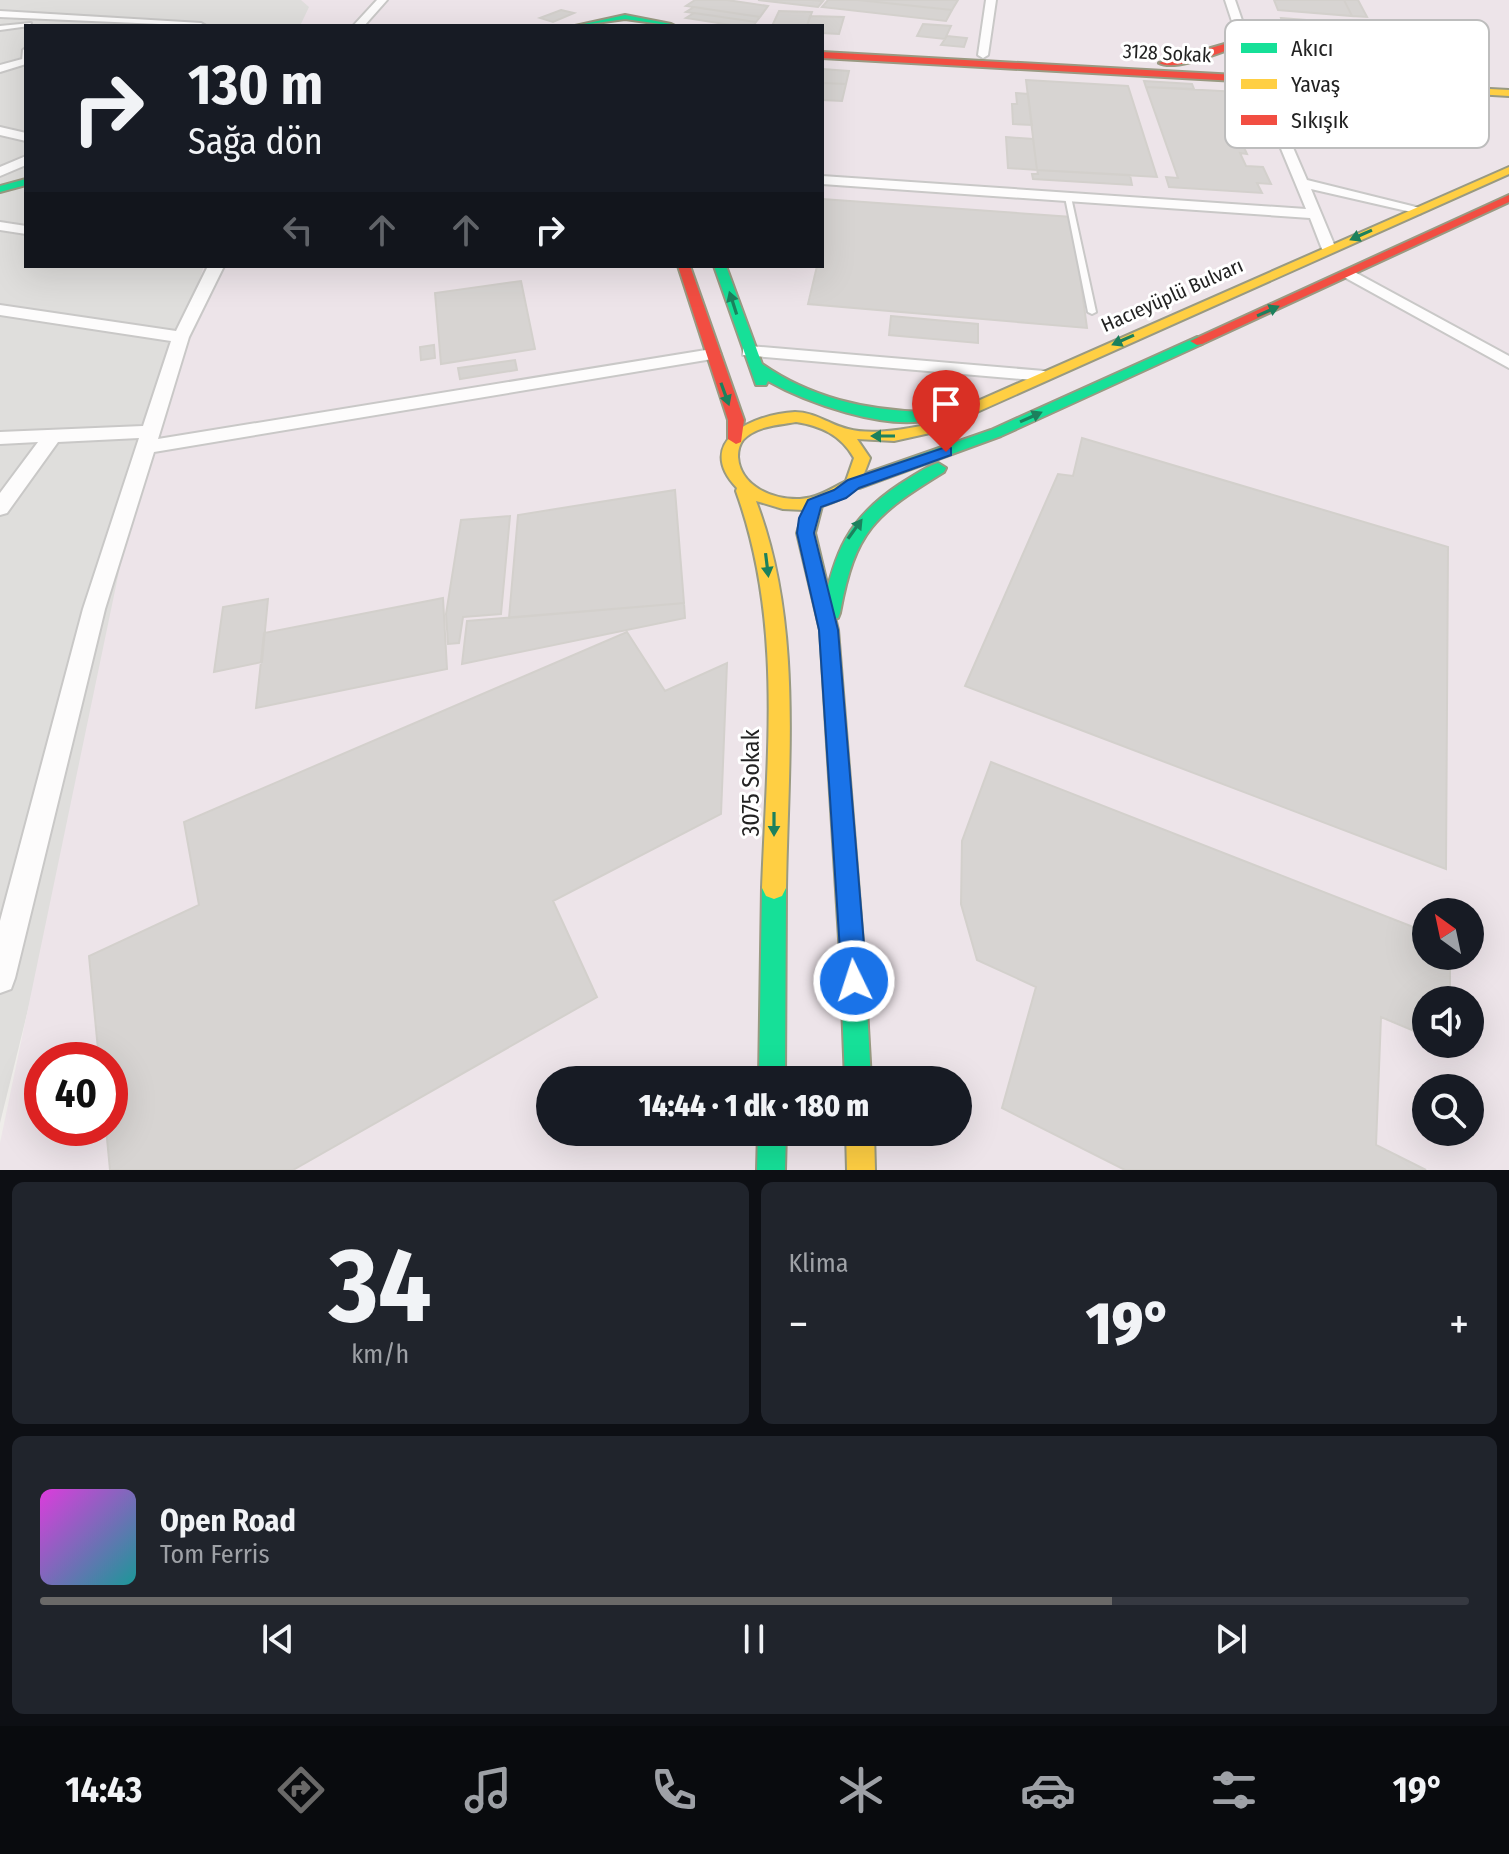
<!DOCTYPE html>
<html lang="tr">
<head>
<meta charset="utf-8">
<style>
  :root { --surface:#171b24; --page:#20242c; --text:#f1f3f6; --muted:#9ea1a6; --line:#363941; --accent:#6a6968 }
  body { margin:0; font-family:"Fira Sans Condensed",sans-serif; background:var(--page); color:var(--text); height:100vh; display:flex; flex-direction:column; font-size:30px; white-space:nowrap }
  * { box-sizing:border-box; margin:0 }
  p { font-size:26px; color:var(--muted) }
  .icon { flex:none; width:44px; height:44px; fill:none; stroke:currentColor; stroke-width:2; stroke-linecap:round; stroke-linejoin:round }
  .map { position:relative; height:1170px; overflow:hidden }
  .sheet { display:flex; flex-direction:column; gap:12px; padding:12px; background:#0d0f14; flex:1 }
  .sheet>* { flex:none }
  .hud { position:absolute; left:24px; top:24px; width:800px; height:244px; border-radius:0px; box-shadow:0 8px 32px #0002; background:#171b24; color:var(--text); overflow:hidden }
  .needle { width:52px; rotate:327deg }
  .controls { position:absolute; left:1412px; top:898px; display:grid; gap:16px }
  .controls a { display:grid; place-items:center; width:72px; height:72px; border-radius:50%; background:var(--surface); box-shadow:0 8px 32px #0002; font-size:40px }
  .speed { position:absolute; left:24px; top:1042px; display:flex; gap:16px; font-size:40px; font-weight:700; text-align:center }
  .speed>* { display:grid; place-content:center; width:104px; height:104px; border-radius:50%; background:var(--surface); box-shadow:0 8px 32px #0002; line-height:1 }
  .speed .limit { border:12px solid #d22; background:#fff; color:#111 }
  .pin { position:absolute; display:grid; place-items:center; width:68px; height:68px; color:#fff; margin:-82px -34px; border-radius:50% 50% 50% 0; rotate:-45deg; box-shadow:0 0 8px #0007 }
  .pin .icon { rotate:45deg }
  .me { position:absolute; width:88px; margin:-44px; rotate:356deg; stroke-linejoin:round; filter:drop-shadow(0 0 6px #0008) }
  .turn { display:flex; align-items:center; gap:28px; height:168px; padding:0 32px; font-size:36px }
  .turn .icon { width:104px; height:104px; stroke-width:2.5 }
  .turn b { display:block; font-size:56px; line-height:68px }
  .lanes { display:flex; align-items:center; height:76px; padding:0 32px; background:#0003; justify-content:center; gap:40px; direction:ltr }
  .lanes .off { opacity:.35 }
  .big { font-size:60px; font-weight:800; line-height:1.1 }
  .sheet .card { flex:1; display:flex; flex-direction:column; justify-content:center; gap:12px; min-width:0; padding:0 28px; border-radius:12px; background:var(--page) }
  .sheet .dial { align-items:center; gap:0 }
  .dial b { font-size:104px; line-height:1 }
  .song { display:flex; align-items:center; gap:24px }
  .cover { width:96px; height:96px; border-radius:12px; background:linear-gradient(135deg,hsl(300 70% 55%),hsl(180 70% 35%)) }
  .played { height:8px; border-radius:4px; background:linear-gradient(90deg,var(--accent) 75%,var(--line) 75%) }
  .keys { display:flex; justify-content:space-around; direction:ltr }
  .heat { display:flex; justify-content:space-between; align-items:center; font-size:44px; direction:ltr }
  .sheet .tiles { flex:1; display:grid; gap:12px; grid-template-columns:1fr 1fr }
  .card:last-child { grid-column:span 2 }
  .trip { position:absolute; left:536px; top:1066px; width:436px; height:80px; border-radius:40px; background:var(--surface); box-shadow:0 8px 32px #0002; font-weight:800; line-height:80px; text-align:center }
  .dock { display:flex; height:128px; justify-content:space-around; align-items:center; background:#090b0e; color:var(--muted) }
  .dock .icon { width:56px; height:56px }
  .dock .current { color:var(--accent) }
  .dock b { font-size:36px; color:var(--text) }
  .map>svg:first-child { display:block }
</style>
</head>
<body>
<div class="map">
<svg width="1509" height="1170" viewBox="0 0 1509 1170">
  <rect width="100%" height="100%" fill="#f0eeeb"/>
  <!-- residential -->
  <path fill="#dfdedc" d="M 0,0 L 308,0 L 342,26 L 26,26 L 26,266 L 212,266 L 0,1123 Z"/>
  <!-- industrial -->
  <path fill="#ede4e9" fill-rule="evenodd" d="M 301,0 L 1509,0 L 1509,1170 L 0,1170 L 0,1143 L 148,432 L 204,266 L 822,266 L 822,26 L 300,26 L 309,7 ZM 1426,912 L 1470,912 L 1470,956 L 1426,956 ZM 1426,1000 L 1470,1000 L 1470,1044 L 1426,1044 ZM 42,1060 L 110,1060 L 110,1128 L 42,1128 ZM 550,1080 L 958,1080 L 958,1132 L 550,1132 ZM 1426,1088 L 1470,1088 L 1470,1132 L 1426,1132 Z"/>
  <!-- building -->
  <path fill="#d7d4d2" stroke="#d3d0cc" stroke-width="2" d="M 695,0 L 727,0 L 768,6 L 760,17 L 686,6 Z
    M 758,0 L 811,0 L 823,1 L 818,7 Z
    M 828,0 L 858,0 L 952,10 L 946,21 L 822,7 Z
    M 858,0 L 958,0 L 952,10 Z
    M 1274,0 L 1344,0 L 1352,16 L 1278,10 Z
    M 1344,0 L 1358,0 L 1367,17 L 1352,16 Z
    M 694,7 L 760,17 L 756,22 L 686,12 Z
    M 561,10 L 574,13 L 553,22 L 540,18 Z
    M 779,11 L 812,12 L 807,26 L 772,26 Z
    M 694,13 L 756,22 L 753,26 L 737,26 L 686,18 Z
    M 810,16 L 844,17 L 839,34 L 822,33 L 822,26 L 807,26 Z
    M 1281,18 L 1370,25 L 1388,60 L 1293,52 Z
    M 923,24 L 951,26 L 945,39 L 917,36 Z
    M 947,36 L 967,38 L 964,47 L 941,45 Z
    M 822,69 L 849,71 L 846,84 L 822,83 Z
    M 1026,80 L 1128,86 L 1157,177 L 1037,170 Z
    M 1144,81 L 1192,84 L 1194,89 L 1146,87 Z
    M 822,83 L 846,84 L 842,101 L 822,100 Z
    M 1146,87 L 1239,92 L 1249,109 L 1239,109 L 1250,131 L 1236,130 L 1247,154 L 1240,153 L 1246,166 L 1263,167 L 1271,184 L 1257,183 L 1262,193 L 1169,187 L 1166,177 L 1178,178 Z
    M 1016,93 L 1028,94 L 1032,125 L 1013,124 L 1012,104 L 1017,104 Z
    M 1006,137 L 1033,139 L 1037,170 L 1008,168 Z
    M 1037,170 L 1130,175 L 1132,185 L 1033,179 L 1032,174 L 1038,174 Z
    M 822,199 L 1072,217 L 1087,328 L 808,304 L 817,266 L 822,266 Z
    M 521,281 L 535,349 L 441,364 L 435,293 Z
    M 891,316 L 978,324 L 978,343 L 889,335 Z
    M 434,345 L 435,358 L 421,360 L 420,347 Z
    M 515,360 L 517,370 L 460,379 L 458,368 Z
    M 1082,438 L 1448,547 L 1446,869 L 965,686 L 1058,474 L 1073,476 Z
    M 675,490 L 684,603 L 509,618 L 518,515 Z
    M 510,516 L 501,614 L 463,617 L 459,643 L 448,644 L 446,614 L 461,520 Z
    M 443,598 L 447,669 L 256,708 L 264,633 Z
    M 268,599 L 262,662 L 214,672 L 223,607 Z
    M 684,603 L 685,618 L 462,664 L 467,621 Z
    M 627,632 L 665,691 L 727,663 L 721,814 L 553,901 L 597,997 L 293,1170 L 110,1170 L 106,1128 L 110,1128 L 110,1060 L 99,1060 L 89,956 L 199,905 L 184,822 Z
    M 991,762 L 1426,932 L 1426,956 L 1450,956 L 1450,1000 L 1426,1000 L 1426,1036 L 1381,1017 L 1376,1145 L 1426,1170 L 1125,1170 L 1002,1108 L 1036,987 L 977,960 L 961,904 L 962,841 Z"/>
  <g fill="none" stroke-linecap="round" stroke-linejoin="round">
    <defs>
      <path id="lane" d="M 31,23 L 29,26 L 0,30 L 0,26 Z
        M 26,48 L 26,62 L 25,63 L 22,61 L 23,50 Z
        M 1068,195 L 1071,197 L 1096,312 L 1092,314 L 1088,312 L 1065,197 Z"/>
      <path id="street" d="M 377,0 L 387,0 L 364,26 L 353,26 Z
        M 986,0 L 996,0 L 988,55 L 983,58 L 978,55 Z
        M 1225,0 L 1235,0 L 1257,64 L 1307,180 L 1420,208 L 1420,214 L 1311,189 L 1336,249 L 1329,253 L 1322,249 L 1310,218 L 822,184 L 822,176 L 1306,209 L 1246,64 Z
        M 0,11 L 201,23 L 206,26 L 0,17 Z
        M 26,58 L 26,64 L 0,72 L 0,65 Z
        M 0,127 L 26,133 L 26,141 L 0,135 Z
        M 26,156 L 26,165 L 0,176 L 0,167 Z
        M 0,222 L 26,226 L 26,234 L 0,230 Z
        M 208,266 L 224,266 L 189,337 L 158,439 L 712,349 L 721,354 L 712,359 L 154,452 L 105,609 L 15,978 L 11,989 L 0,993 L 0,921 L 83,609 L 139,438 L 58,442 L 7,513 L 0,515 L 0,493 L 38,442 L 0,444 L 0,432 L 143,426 L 171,341 L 0,315 L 0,305 L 176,331 Z
        M 1349,269 L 1509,356 L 1509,368 L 1344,277 L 1341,274 Z
        M 749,346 L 1044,371 L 1053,376 L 1044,381 L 743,355 L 743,347 Z"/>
      <path id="fast" d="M 625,15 L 671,24 L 675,26 L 625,19 L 575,26 Z
        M 26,179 L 26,185 L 0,192 L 0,186 Z
        M 714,266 L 726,266 L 762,364 C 811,398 865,410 924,412 L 929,414 L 929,420 C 884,430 807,403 768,381 L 766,385 L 756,385 Z
        M 1197,337 L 1202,338 L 1202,344 L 1001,436 L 859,488 L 847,488 L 845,484 L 847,480 L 991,430 Z
        M 938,463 L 946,468 L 944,472 C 874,515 855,531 840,613 L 838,618 L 824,618 L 822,613 C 834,553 847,519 900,484 C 912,477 925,467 938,463 Z
        M 774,877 L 782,880 L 786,888 L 785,1080 L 759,1080 L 762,888 L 766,880 Z
        M 852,943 L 861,946 L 864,955 L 871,1080 L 845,1080 L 840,955 L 843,946 Z
        M 758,1132 L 786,1132 L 785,1170 L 757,1170 Z"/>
      <path id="slow" d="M 1378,83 L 1509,90 L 1509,96 L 1375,88 Z
        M 1509,167 L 1509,174 L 930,433 L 894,441 L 857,439 L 870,458 C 859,489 854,496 822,506 L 815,533 L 838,630 L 864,955 L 861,964 L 852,967 L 843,964 L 840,955 L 820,630 L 797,533 L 804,510 L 783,509 L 756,501 C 803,624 788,759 786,888 L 782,896 L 774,899 L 766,896 L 762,888 C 767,753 783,621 736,491 L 737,488 C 693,442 753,414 795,412 C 815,412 830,425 848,429 C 870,435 899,430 921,426 ZM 796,422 C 821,426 841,435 854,458 L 846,481 C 831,489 817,498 800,499 C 774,500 740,487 738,457 C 738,451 739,445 743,440 C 756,426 779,425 796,422 Z
        M 846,1132 L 874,1132 L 875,1170 L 847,1170 Z"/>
      <path id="jam" d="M 1242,39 L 1245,44 C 1225,50 1177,72 1159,63 Z
        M 822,52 L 1378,83 L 1383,86 L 1378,89 L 822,58 Z
        M 1509,195 L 1509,202 L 1202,344 L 1197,345 L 1190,341 Z
        M 678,266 L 690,266 L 744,420 L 741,442 L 736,444 L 728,439 L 728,420 Z"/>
    </defs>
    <!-- lane casing -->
    <use href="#lane" stroke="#c9c8c7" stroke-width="4"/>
    <!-- street casing -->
    <use href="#street" stroke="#c9c8c7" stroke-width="4"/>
    <!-- fast casing -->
    <use href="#fast" stroke="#999a82" stroke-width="4"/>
    <!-- slow casing -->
    <use href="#slow" stroke="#999a82" stroke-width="4"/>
    <!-- jam casing -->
    <use href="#jam" stroke="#999a82" stroke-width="4"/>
    <!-- lane -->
    <use href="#lane" fill="#fdfcfc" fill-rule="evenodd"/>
    <!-- street -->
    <use href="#street" fill="#fdfcfc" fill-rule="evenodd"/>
    <!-- fast -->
    <use href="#fast" fill="#16e098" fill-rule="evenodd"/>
    <!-- slow -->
    <use href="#slow" fill="#ffcf43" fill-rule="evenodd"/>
    <!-- jam -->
    <use href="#jam" fill="#f24e42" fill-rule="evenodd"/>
  </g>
  <!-- one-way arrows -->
  <defs><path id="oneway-solid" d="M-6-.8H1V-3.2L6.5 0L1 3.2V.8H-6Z" transform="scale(2)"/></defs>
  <g fill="#1c815d">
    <use href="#oneway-solid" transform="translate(1361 235) rotate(156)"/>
    <use href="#oneway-solid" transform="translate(733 303) rotate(-108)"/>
    <use href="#oneway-solid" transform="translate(1268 311) rotate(-24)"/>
    <use href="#oneway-solid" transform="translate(1123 340) rotate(156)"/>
    <use href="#oneway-solid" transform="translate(725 394) rotate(70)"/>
    <use href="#oneway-solid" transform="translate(1031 417) rotate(-24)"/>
    <use href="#oneway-solid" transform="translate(883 436) rotate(180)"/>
    <use href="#oneway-solid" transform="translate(855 529) rotate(-54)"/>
    <use href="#oneway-solid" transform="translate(767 565) rotate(83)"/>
    <use href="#oneway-solid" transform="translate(774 824) rotate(90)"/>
  </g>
  <!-- route -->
  <path fill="#1a73e8" stroke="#114b97" stroke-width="2" d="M 946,447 L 951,448 L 951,455 L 859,488 L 846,498 L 821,507 L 814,533 L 838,630 L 867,981 L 863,990 L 854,993 L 845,990 L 842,981 L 819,630 L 797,533 L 799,518 L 808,500 L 834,490 L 848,480 Z"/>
  <g text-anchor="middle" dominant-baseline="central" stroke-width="6" stroke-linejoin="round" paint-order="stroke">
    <!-- far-street labels -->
    <g font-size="20" fill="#222" stroke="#fff">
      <text transform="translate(1167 53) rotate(3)">3128 Sokak</text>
      <text transform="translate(1172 295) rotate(-24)">Hacıeyüplü Bulvarı</text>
    </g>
    <!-- street labels -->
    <g font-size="24" fill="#222" stroke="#fff">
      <text transform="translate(751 783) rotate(-90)">3075 Sokak</text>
    </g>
  </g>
  <!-- legend -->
  <rect x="1225" y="20" width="264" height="128" rx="12" fill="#fff" stroke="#bdbdbd" stroke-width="2"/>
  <rect x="1241" y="43" width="36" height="10" fill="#16e098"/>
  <rect x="1241" y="79" width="36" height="10" fill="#ffcf43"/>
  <rect x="1241" y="115" width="36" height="10" fill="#f24e42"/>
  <g font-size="22" fill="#222">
    <text x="1291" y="56">Akıcı</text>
    <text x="1291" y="92">Yavaş</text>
    <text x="1291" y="128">Sıkışık</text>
  </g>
</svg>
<div class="controls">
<a><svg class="needle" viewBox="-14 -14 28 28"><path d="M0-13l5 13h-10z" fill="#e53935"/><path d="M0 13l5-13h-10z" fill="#9ea1a6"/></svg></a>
<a><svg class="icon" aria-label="sound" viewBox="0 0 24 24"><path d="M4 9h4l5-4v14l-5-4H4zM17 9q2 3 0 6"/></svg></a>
<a><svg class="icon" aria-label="search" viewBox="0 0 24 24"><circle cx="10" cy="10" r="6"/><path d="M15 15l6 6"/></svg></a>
</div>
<div class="speed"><div class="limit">40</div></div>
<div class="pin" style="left:946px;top:452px;background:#d93025"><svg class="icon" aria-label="arrive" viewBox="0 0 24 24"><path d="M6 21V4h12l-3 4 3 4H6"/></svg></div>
<svg class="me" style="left:854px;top:981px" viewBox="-20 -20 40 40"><circle r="17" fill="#1a73e8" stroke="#fff" stroke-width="3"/><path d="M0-11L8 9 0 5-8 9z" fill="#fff"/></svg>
<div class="trip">14:44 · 1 dk · 180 m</div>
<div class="hud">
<div class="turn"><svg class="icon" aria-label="right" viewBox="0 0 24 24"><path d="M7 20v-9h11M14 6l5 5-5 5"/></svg><div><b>130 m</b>Sağa dön</div></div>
<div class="lanes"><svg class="icon off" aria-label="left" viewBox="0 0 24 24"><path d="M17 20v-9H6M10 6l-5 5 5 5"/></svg><svg class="icon off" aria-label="ahead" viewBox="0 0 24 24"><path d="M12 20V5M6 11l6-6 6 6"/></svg><svg class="icon off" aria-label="ahead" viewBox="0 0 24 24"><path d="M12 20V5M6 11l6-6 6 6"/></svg><svg class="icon" aria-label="right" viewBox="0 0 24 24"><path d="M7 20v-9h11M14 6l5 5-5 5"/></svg></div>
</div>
</div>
<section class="sheet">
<div class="tiles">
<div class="card dial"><b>34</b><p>km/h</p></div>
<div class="card"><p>Klima</p>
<div class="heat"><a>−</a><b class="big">19°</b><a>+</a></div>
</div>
<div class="card">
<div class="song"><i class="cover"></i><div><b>Open Road</b><p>Tom Ferris</p></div></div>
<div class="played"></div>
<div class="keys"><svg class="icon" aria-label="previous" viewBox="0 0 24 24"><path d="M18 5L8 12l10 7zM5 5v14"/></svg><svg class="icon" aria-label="pause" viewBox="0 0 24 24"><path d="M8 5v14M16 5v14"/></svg><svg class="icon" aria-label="next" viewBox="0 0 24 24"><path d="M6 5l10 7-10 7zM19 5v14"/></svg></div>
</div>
</div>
</section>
<nav class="dock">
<b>14:43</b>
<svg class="icon current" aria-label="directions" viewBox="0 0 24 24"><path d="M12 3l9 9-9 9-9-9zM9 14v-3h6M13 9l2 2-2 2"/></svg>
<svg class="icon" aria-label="music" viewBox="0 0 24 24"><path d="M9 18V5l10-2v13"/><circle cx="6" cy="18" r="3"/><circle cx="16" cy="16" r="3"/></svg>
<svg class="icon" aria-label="phone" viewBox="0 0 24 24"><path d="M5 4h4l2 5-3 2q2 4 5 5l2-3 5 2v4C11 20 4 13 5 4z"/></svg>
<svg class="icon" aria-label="climate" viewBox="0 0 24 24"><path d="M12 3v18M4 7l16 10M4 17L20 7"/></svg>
<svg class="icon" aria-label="car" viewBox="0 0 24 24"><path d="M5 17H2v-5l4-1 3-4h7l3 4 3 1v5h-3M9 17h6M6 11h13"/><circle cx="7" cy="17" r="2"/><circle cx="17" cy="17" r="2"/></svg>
<svg class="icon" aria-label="filters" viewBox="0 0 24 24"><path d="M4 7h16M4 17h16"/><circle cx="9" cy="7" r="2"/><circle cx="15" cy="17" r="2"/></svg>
<b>19°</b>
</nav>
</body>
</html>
